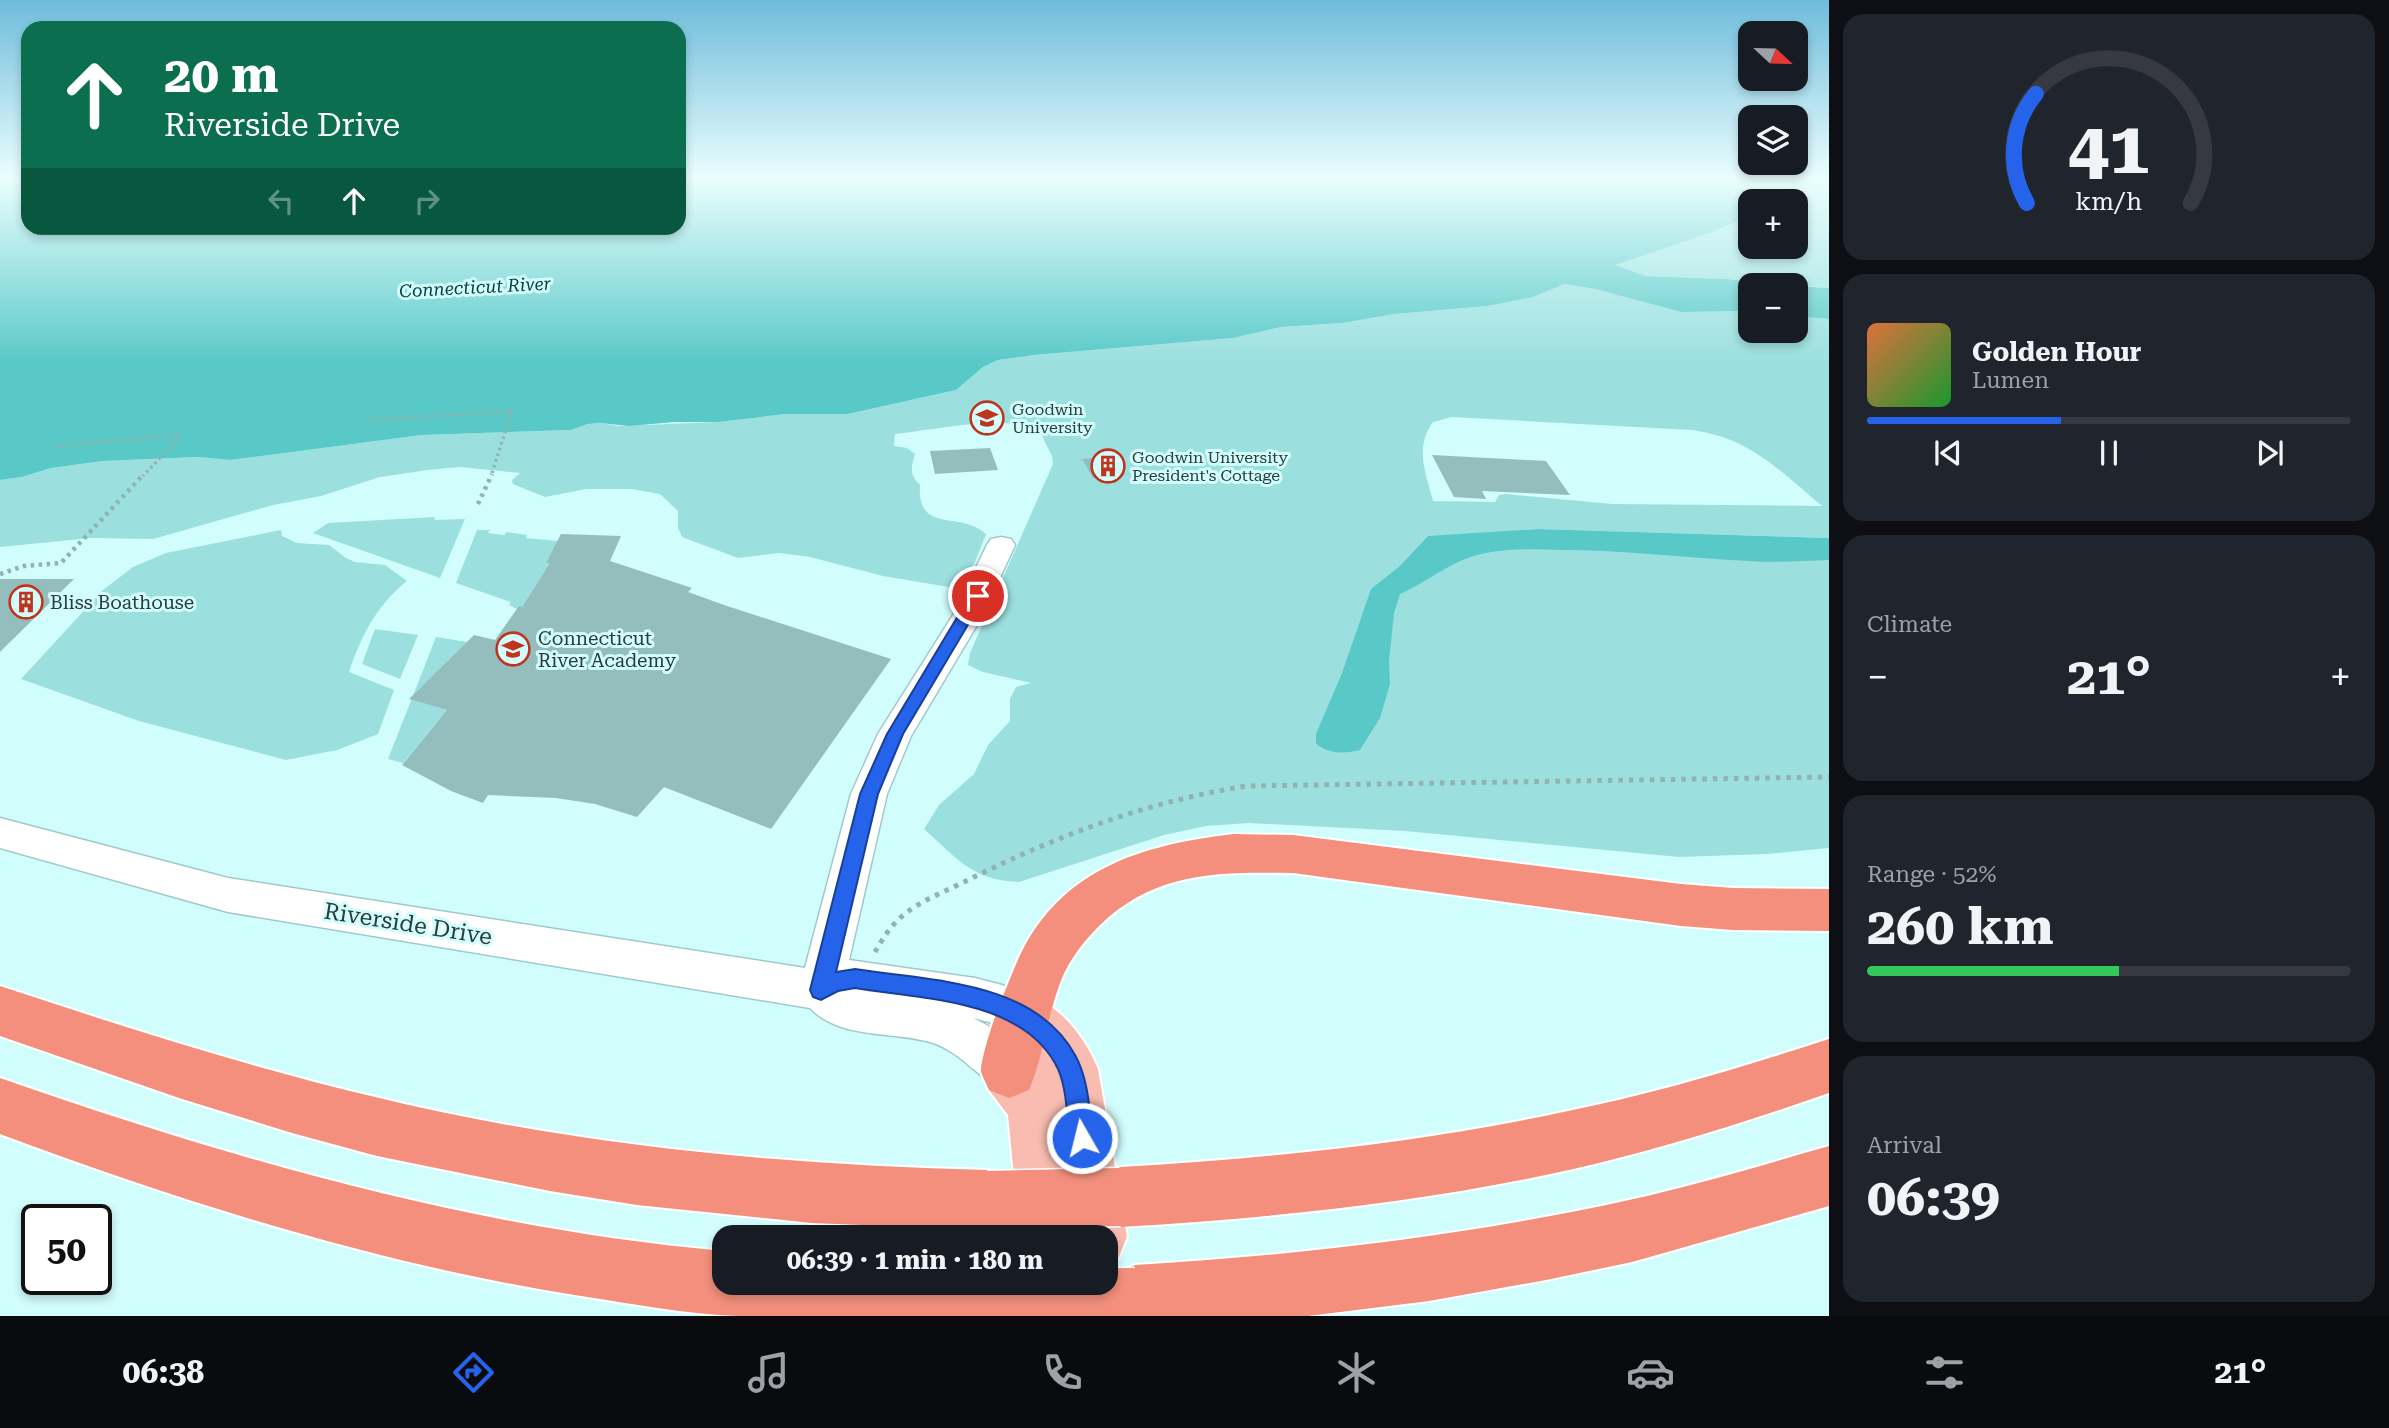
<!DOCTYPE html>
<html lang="en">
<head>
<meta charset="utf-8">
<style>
  :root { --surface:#171b24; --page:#20242c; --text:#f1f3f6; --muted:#9ea1a6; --line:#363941; --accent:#2563eb }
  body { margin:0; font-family:"Roboto Serif",serif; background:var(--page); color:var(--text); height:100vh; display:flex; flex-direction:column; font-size:26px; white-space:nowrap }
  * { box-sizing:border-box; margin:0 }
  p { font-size:23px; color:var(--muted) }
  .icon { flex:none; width:38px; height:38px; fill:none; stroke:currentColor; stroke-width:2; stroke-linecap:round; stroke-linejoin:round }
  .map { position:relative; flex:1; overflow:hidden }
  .side { display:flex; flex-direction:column; gap:14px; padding:14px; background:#0d0f14; width:560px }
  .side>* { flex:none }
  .top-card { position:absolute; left:21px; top:21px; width:665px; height:214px; border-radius:21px; box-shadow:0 4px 10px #0003; background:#0b6e4f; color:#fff; overflow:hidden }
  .needle { width:46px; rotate:112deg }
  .tools { position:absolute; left:1738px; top:21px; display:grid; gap:14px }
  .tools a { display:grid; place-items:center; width:70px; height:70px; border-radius:14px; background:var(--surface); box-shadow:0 4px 10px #0003; font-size:35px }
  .speed { position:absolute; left:21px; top:1204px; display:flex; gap:14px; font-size:35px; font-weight:700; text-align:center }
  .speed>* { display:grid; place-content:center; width:91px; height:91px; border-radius:50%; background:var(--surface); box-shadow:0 4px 10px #0003; line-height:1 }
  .speed .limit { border:4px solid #111; border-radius:10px; background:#fff; color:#111 }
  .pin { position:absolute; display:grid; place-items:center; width:60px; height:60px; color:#fff; margin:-30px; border:4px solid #fff; border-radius:50%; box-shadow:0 2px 7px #0007 }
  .me { position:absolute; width:77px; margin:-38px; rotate:352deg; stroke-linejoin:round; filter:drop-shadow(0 0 5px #0008) }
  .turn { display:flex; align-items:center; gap:24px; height:147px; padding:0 28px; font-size:32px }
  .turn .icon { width:91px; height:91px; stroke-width:2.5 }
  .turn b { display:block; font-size:49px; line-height:60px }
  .lanes { display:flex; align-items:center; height:66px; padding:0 28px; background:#0003; justify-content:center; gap:35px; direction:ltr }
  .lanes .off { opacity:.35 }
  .big { font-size:52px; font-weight:700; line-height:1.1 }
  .side .tile { flex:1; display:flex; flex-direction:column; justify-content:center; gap:10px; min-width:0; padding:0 24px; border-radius:21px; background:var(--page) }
  .side .dial { align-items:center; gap:0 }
  .dial svg { height:182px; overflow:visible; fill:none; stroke:var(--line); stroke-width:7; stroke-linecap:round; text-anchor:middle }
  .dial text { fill:var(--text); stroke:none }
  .song { display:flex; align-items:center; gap:21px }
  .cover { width:84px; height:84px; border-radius:10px; background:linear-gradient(135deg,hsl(20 70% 55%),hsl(130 70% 35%)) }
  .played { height:7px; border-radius:4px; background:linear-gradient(90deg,var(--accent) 40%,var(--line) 40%) }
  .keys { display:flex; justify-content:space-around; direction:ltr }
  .heat { display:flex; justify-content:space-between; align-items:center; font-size:38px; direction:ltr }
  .charge { height:10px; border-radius:5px; background:linear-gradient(90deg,#34c759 52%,var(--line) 0) }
  .trip { position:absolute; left:712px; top:1225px; width:406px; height:70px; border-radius:21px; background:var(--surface); box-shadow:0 4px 10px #0003; font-weight:700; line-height:70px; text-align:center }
  .tab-bar { display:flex; height:112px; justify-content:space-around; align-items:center; background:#090b0e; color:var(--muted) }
  .tab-bar .icon { width:49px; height:49px }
  .tab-bar .current { color:var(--accent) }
  .tab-bar b { font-size:32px; color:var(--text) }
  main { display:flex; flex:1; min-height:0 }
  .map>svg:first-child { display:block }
</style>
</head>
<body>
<main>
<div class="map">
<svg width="1829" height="1316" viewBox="0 0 1829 1316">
  <rect width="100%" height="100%" fill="#d1fdfc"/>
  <!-- green -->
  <path fill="#9be0df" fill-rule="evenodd" d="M 1829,179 L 1829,288 L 1727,279 L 1646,276 L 1614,265 L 1710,233 L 1750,216 L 1750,247 L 1796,247 L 1796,201 L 1778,201 C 1787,196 1821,179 1829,179 Z
    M 1565,284 L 1595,289 L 1681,312 L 1750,311 L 1750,331 L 1796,331 L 1796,316 L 1829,319 L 1829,538 L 1538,529 L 1473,534 L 1829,554 L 1829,848 L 1767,854 L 1679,857 L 1405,831 L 1248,823 L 1206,826 L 1164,835 L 1019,882 C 971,880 958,859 924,829 L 939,805 L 974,774 L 988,745 L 1010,721 L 1010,699 L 1016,687 L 1031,683 L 983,672 L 968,665 L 970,653 L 1053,464 L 1052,456 L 1038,428 C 993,416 941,429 895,434 L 894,446 L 907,448 L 915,454 C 911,468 909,474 920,485 C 917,535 960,510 986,534 L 975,562 L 963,581 L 949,587 L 883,576 L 810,557 L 779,553 L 738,558 L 682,537 L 678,528 L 678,511 L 660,494 L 632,489 L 586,489 L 545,497 L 513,484 L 512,480 L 520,473 L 460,467 L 428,470 L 380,477 L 321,496 L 273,505 L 153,539 L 91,538 L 0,547 L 0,480 L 22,477 L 51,468 L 103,461 L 199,457 L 230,460 L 422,435 L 571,430 L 588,424 L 600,423 L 619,426 L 719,422 L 786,414 L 848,414 L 956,390 L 983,367 L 998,360 L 1034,355 L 1233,338 L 1281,327 L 1342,323 L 1395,314 L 1488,306 L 1533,297 ZM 1452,417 L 1691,430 C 1749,437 1779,470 1822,506 L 1612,504 L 1505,494 L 1499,495 L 1495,502 L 1433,501 C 1426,473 1414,448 1433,422 Z
    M 435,517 L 434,520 L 465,519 L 440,578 L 313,533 L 328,523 Z
    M 281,530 L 282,536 L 297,543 L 329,545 L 346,558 L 355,562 L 385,565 L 407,581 C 377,605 361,636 349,672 L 394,690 L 378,734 L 337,750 L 286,760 L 139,721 L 21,679 L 103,590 L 133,567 L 166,553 Z
    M 477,530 L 490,530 L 488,533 L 504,535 L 507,532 L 527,535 L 526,538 L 558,541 L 553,563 L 545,571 L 522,607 L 517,609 L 509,605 L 511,602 L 456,583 Z
    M 375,629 L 418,635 L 400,679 L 362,664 Z
    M 436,637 L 467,642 L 410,699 L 447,710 L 403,763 L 388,759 Z"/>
  <!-- water -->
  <path fill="#59c9c8" d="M 0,179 L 28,179 L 28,228 L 679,228 L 679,179 L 1823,179 L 1778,201 L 1750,201 L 1750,216 L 1710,233 L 1615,265 L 1646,276 L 1727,279 L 1786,285 L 1750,285 L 1750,311 L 1681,312 L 1595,289 L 1565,284 L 1533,297 L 1488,306 L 1395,314 L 1342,323 L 1281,327 L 1233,338 L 1034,355 L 998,360 L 983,367 L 956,390 L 848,414 L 786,414 L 719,422 L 674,422 L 629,426 L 600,423 L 588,424 L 571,430 L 422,435 L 230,460 L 198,457 L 103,461 L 51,468 L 22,477 L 0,480 Z
    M 1796,286 L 1829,288 L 1829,319 L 1796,316 Z
    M 1538,529 L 1829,538 L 1829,560 C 1802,561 1775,563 1749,561 C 1686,558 1625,550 1561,550 C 1537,549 1511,548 1486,553 C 1452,559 1430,581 1400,594 L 1394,613 L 1389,661 L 1390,684 L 1380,718 L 1360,750 C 1344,754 1330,754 1316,744 L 1316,734 L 1342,673 L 1371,589 L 1400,566 L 1428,536 Z"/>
  <!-- building -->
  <path fill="#94bebd" d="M 990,448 L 998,470 L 935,474 L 930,451 Z
    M 1432,455 L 1546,461 L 1570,495 L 1482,491 L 1486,499 L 1454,497 Z
    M 1114,456 L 1125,475 L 1093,478 L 1082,459 Z
    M 561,534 L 621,536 L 610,561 L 692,588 L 688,592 L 724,605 L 891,659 L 771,829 L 664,787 L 637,817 L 595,804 L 556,798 L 488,795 L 483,803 L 451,791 L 402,765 L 447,710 L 409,699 L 474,635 L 495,640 L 519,606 L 522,607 L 550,563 L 546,563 Z
    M 0,579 L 74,579 L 0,652 Z"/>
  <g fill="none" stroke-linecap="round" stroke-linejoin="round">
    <defs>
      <path id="minor" d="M 1001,537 L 1011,539 L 1015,545 L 983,615 L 911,736 L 887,794 L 849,960 L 975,978 L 1002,985 L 1036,1000 L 1043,1015 L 1036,1030 L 1021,1036 L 993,1023 L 973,1018 C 998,1030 1021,1046 1032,1071 L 1025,1087 L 1009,1093 C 981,1082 963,1053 933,1043 C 893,1030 842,1041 810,1008 L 228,912 L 0,848 L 0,818 L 228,878 L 805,968 L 851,794 L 878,734 L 953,615 L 987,545 L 991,539 Z"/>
      <path id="major" d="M 1021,990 C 1059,1005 1082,1032 1098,1069 L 1127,1237 L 1118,1259 L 1106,1264 L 1106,1237 L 1020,1237 L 1008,1115 L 989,1090 L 981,1071 L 989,1052 L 1009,1044 L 1021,1049 L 1002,1033 L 994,1015 L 1002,997 Z"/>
      <path id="highway" d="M 1234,834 L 1293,835 L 1681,884 L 1733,888 L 1829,889 L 1829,931 L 1733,930 L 1681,926 L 1293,873 C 1219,872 1155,871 1099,926 C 1084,941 1070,959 1062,978 C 1047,1015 1044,1054 1029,1090 L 1009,1098 L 989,1090 C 987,1085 982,1076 981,1071 C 981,1056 996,1013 1002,998 C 1009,982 1015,965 1023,949 C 1067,866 1147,844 1234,834 Z
        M 0,986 C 124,1027 248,1067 375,1097 C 576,1146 782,1165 988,1170 L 1010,1178 L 1018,1200 L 1010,1222 L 988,1230 L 812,1223 L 637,1205 L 550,1191 L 377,1156 L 292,1133 L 182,1099 L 0,1036 Z
        M 1829,1039 L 1829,1093 C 1743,1123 1657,1150 1569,1170 C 1421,1203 1271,1218 1120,1227 L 1099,1218 L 1090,1197 L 1099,1176 L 1120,1167 C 1271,1158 1420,1143 1568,1111 C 1657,1093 1743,1067 1829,1039 Z
        M 0,1078 C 235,1160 475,1229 724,1251 L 724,1283 L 1020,1283 L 1026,1298 L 1019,1316 C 926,1316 831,1316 738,1316 C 686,1314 633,1304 581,1296 C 381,1265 189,1204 0,1134 Z
        M 1829,1146 L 1829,1206 L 1632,1262 L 1546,1280 L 1429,1301 L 1308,1316 L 1110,1316 L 1103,1297 L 1112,1274 L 1135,1265 C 1301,1255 1466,1236 1629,1200 C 1697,1185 1763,1165 1829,1146 Z"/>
    </defs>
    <!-- minor casing -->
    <use href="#minor" stroke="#9fcac9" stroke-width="3"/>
    <!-- major casing -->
    <use href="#major" stroke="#fff" stroke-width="4"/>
    <!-- highway casing -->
    <use href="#highway" stroke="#fff" stroke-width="4"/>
    <!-- path-far2 -->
    <path stroke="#90b2b1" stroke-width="3.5" stroke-dasharray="2.5 3.5" stroke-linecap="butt" d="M 371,420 L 512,411 L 491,476
      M 56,446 L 181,435 L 143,476"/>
    <!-- path-far1 -->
    <path stroke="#90b2b1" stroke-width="4.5" stroke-dasharray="3.5 4.5" stroke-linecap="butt" d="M 478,504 L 492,474
      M 0,574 L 24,566 L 61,563 L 144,474"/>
    <!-- path -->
    <path stroke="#90b2b1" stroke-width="5" stroke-dasharray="4.5 6" stroke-linecap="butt" d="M 875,952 C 882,940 890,927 900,918 C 920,900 947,891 970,879 C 1059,835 1149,801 1247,786 L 1829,777"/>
    <!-- minor -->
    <use href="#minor" fill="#fff" fill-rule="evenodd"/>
    <!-- major -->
    <use href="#major" fill="#f8bcb0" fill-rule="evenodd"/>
    <!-- highway -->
    <use href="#highway" fill="#f38f7c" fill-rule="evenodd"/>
    <defs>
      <path id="highway-bridge" d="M 988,1200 L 1120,1197
        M 994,1298 L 1135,1297"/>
    </defs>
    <!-- highway-bridge casing -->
    <use href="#highway-bridge" stroke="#fff" stroke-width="61" stroke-linecap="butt"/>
    <!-- highway-bridge -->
    <use href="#highway-bridge" stroke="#f38f7c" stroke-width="58"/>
  </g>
  <!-- sky -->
  <linearGradient id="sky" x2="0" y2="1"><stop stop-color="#6fbcdb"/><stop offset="0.49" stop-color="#eafefe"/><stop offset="1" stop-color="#eafefe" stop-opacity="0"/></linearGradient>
  <rect width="1829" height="363" fill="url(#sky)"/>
  <!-- route -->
  <path fill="#2563eb" stroke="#184099" stroke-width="2" d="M 978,591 L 985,596 L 903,734 L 878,794 L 836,972 L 855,969 C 930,981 1034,980 1075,1055 C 1089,1080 1089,1111 1094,1138 L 1090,1147 L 1082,1150 L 1073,1147 L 1069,1138 C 1067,1117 1067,1089 1058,1069 C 1025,999 922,999 855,988 L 838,991 L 821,1000 L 813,997 L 810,990 L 860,794 L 887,734 L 970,596 Z"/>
  <!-- icons -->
  <defs>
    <symbol id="university-ring" viewBox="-11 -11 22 22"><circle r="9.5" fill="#d1fdfc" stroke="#c0341e" stroke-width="1.5"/><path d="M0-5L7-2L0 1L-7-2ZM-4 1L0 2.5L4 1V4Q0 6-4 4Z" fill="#c0341e"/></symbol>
    <symbol id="building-ring" viewBox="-11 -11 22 22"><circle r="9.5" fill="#d1fdfc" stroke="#c0341e" stroke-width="1.5"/><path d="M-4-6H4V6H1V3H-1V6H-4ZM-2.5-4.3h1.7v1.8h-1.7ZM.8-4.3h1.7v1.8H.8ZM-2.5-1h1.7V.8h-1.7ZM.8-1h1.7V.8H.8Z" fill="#c0341e"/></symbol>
    <symbol id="school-ring" viewBox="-11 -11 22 22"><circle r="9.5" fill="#d1fdfc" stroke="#c0341e" stroke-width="1.5"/><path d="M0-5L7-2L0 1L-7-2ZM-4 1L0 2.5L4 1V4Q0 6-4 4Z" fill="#c0341e"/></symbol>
  </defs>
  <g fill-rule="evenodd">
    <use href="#university-ring" x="968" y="399" width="38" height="38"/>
    <use href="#building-ring" x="1089" y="447" width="38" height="38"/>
    <use href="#building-ring" x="7" y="583" width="38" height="38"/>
    <use href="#school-ring" x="494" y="630" width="38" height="38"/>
  </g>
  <g text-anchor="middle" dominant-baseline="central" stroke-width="6" stroke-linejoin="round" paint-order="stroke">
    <!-- far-poi labels -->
    <g font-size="16" fill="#2a3c3b" stroke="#d1fdfc" text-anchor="start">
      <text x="1012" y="409">Goodwin<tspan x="1012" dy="18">University</tspan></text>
      <text x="1132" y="457">Goodwin University<tspan x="1132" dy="18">President's Cottage</tspan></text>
    </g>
    <!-- far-water labels -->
    <g font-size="18" font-style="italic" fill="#0c4140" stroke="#d1fdfc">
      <text transform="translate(475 287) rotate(-3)">Connecticut River</text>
    </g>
    <!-- poi labels -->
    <g font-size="19" fill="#2a3c3b" stroke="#d1fdfc" text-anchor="start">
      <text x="50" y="602">Bliss Boathouse</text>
      <text x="538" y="638">Connecticut<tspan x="538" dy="22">River Academy</tspan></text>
    </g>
    <!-- near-street labels -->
    <g font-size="23" fill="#2a3c3b" stroke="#d1fdfc">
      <text transform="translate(408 924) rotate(9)">Riverside Drive</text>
    </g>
  </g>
</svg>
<div class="tools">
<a><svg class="needle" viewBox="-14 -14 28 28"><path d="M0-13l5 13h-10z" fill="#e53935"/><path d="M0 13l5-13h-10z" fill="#9ea1a6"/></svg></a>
<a><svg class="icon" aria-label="layers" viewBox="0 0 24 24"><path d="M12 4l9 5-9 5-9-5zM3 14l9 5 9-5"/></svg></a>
<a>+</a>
<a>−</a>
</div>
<div class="speed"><div class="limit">50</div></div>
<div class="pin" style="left:978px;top:596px;background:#d93025"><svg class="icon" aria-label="arrive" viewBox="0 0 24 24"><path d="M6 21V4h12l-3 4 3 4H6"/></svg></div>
<svg class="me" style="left:1082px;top:1138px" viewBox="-20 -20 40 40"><circle r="17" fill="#2563eb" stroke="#fff" stroke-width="3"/><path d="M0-11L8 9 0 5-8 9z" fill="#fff"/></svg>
<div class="trip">06:39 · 1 min · 180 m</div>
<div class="top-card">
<div class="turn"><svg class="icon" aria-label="ahead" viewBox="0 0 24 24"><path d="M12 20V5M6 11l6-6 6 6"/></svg><div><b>20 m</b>Riverside Drive</div></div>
<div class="lanes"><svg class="icon off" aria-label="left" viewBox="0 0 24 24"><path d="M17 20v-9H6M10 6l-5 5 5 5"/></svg><svg class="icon" aria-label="ahead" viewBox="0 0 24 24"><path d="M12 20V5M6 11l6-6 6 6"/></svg><svg class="icon off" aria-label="right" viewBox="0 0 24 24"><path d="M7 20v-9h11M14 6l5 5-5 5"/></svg></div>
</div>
</div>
<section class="side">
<div class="tile dial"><svg viewBox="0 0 100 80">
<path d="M14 69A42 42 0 1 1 86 69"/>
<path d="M14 69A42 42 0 0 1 18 21" stroke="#2563eb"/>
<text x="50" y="56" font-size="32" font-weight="700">41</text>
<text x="50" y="72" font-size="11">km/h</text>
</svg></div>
<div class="tile">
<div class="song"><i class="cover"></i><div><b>Golden Hour</b><p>Lumen</p></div></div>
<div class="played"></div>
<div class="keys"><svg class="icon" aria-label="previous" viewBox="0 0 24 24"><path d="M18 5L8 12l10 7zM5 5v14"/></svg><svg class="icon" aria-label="pause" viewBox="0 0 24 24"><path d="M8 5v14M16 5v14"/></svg><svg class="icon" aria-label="next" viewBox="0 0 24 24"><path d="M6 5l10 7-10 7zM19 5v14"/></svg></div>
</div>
<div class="tile"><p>Climate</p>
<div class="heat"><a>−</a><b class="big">21°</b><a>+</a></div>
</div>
<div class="tile"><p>Range · 52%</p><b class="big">260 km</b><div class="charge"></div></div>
<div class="tile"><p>Arrival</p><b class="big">06:39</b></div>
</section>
</main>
<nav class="tab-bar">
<b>06:38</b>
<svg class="icon current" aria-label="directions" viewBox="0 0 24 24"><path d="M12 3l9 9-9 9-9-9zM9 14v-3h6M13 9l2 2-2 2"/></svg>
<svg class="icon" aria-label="music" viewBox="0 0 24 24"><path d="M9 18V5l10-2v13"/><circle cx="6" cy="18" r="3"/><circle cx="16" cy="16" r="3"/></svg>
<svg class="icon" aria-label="phone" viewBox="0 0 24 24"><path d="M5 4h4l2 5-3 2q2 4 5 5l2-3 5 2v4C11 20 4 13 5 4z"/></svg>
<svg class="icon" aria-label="climate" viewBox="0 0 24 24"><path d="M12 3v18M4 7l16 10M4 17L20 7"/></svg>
<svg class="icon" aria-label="car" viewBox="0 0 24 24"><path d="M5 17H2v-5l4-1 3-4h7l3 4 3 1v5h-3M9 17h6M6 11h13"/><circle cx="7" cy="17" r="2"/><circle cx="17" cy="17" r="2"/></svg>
<svg class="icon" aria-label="filters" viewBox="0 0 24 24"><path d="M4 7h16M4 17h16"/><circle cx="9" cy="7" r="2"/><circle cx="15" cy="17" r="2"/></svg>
<b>21°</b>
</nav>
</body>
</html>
